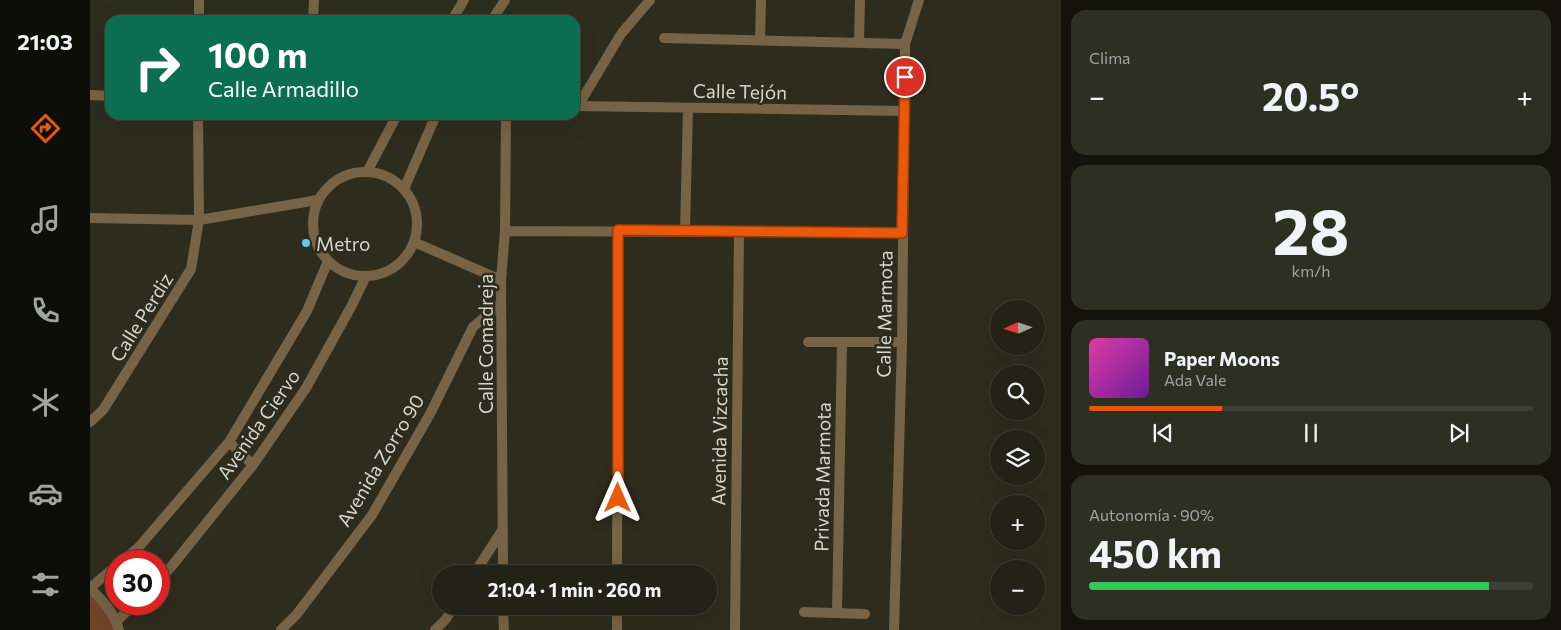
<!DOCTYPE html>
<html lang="es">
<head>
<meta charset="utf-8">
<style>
  :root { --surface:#222216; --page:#2e2f23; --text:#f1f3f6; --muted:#a2a4a1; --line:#3f3f35; --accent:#ea580c }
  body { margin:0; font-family:Commissioner,sans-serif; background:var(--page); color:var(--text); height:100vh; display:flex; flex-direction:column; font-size:19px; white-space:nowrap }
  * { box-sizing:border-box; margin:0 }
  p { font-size:16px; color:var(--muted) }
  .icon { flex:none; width:28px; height:28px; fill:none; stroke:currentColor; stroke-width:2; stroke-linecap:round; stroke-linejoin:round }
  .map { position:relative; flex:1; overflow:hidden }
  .drawer { display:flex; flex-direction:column; gap:10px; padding:10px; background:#13130c; width:500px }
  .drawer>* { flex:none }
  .hud { position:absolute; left:15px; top:15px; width:475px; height:105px; border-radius:15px; box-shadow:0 5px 20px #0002,0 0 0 1px var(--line); background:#0b6e4f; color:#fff; overflow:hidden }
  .needle { width:32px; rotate:267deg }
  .controls { position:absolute; left:900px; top:300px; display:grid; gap:10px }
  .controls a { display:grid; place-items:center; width:55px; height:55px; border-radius:50%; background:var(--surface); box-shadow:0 5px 20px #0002,0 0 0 1px var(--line); font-size:25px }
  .speed { position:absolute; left:15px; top:550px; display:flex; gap:10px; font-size:25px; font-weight:700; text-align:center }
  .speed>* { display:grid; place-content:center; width:65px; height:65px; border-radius:50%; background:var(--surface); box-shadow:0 5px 20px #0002,0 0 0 1px var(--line); line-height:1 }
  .speed .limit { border:8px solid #d22; background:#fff; color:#111 }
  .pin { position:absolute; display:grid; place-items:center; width:42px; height:42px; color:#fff; margin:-21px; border:2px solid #fff; border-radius:50%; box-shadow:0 1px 5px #0007 }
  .me { position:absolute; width:55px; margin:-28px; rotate:0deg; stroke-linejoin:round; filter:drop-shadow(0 0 4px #0008) }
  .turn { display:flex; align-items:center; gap:18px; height:105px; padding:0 20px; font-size:22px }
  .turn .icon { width:65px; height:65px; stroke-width:2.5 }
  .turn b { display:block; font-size:35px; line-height:42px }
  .big { font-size:38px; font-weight:700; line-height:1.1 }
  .drawer .tile { flex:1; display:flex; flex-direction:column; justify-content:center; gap:8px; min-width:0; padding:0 18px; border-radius:15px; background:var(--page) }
  .drawer .dial { align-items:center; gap:0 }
  .dial b { font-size:65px; line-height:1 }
  .song { display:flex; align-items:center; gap:15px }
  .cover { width:60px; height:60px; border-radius:8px; background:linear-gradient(135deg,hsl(320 70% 55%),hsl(280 70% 35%)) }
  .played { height:5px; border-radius:2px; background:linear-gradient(90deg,var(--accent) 30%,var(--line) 30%) }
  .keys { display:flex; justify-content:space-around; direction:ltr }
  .heat { display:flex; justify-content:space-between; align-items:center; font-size:28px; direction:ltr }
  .charge { height:8px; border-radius:4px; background:linear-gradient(90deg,#34c759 90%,var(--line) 0) }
  .trip { position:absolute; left:342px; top:565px; width:285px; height:50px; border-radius:25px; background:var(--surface); box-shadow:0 5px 20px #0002,0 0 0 1px var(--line); font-weight:700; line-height:50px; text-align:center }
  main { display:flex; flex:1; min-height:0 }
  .menu { display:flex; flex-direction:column; width:90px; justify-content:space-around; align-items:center; background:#0e0e09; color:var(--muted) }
  .menu .icon { width:35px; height:35px }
  .menu .on { color:var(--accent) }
  .menu b { font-size:22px; color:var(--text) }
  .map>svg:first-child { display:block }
</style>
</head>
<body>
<main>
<nav class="menu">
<b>21:03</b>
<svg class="icon on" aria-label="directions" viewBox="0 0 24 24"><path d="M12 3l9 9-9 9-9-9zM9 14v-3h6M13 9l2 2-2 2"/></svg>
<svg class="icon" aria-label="music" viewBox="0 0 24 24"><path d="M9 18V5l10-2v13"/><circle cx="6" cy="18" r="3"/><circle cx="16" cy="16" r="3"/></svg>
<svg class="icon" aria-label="phone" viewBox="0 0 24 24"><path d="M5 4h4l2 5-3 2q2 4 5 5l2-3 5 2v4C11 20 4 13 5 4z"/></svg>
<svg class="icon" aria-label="climate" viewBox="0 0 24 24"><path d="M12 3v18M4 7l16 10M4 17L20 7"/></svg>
<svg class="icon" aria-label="car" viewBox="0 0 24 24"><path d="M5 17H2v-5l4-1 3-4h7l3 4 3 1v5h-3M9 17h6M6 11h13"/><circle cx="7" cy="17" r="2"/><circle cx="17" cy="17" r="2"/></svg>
<svg class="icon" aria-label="filters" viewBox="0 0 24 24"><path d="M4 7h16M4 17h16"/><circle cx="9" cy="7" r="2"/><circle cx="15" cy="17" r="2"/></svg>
</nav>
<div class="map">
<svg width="971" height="630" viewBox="0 0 971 630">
  <rect width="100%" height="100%" fill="#2e2d1d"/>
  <!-- green -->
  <path fill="#714428" d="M 0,588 L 28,630 L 0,630 Z"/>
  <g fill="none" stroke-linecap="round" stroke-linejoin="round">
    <!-- minor -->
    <path stroke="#776346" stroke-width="10" d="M 109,20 L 109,0
      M 223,20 L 224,0
      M 574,38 L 815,44
      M 670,40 L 671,0
      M 769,42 L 770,0
      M 0,95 L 20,96
      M 485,106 L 814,111
      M 488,106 L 531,34 L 560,0
      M 0,218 L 109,220 L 228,200
      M 415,231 L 812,233
      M 595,231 L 598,108
      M 324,242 L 411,280
      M 718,342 L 812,342
      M 0,422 L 13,410 L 101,269 L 109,220 L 108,115
      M 384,574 L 413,529
      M 413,574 L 411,280 L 415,231 L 416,115
      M 527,574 L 528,231
      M 413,606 L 414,630
      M 714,612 L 775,614
      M 747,612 L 752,342
      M 191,630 L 207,614 L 282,515 L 340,414 L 383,327 L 411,303
      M 345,630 L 356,619 L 364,606
      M 527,630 L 527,606
      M 645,630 L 649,232
      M 804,630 L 812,342 L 815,44 L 829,0"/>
    <!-- tertiary -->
    <path stroke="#776346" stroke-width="10" d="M 362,20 L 374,0
      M 402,20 L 415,0
      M 277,172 L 307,115
      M223 224a52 52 0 1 1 104 0a52 52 0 1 1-104 0Z
      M 314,189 L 346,115
      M 139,442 L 163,465
      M 32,561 L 48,548 L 139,442 L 217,311 L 238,261
      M 69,580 L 81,567 L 163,465 L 216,388 L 262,305 L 276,276
      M 0,588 C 13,601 24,612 29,630
      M 0,588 L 26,566
      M 27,621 L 44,604"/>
  </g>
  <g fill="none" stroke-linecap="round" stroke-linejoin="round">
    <defs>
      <path id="route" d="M 528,498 L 528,230 L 812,233 L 815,77"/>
    </defs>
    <!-- route casing -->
    <use href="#route" stroke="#983908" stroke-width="12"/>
    <!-- route -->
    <use href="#route" stroke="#ea580c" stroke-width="9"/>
  </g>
  <!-- markers -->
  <circle fill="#6ac3f2" stroke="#2e2d1d" stroke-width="2" cx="216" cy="243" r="5"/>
  <g text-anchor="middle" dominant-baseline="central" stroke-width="5" stroke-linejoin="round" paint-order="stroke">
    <!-- street labels -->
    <g font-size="19" fill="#d6d6cc" stroke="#2e2d1d">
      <text transform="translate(650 91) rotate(1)">Calle Tejón</text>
      <text transform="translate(794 314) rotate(-89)">Calle Marmota</text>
      <text transform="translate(51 317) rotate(-58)">Calle Perdiz</text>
      <text transform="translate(395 344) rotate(-90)">Calle Comadreja</text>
      <text transform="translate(168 424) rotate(-55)">Avenida Ciervo</text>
      <text transform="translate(629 431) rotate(-89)">Avenida Vizcacha</text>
      <text transform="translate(290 460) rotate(-59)">Avenida Zorro 90</text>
      <text transform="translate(732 477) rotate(-89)">Privada Marmota</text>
    </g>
    <!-- poi labels -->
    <g font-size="19" fill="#d6d6cc" stroke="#2e2d1d" text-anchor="start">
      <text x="226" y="243">Metro</text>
    </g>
  </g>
</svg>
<div class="controls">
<a><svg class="needle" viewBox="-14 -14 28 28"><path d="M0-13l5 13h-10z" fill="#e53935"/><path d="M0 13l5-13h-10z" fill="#a2a4a1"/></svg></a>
<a><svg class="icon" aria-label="search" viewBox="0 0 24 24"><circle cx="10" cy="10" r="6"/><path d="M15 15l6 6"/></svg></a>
<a><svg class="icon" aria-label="layers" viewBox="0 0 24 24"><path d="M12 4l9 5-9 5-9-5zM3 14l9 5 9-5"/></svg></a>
<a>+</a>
<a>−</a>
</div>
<div class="speed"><div class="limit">30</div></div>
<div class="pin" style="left:815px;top:77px;background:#d93025"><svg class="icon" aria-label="arrive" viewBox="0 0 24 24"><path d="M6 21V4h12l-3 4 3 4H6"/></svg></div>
<svg class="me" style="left:528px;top:498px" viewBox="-20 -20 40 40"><path d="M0-17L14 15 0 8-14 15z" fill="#ea580c" stroke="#fff" stroke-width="4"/></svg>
<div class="trip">21:04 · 1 min · 260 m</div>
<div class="hud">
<div class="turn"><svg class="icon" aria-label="right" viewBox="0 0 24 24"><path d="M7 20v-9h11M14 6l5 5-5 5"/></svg><div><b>100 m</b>Calle Armadillo</div></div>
</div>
</div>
<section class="drawer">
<div class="tile"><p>Clima</p>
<div class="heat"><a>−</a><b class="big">20.5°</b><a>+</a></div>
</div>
<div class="tile dial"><b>28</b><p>km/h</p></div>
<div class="tile">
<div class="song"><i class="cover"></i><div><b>Paper Moons</b><p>Ada Vale</p></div></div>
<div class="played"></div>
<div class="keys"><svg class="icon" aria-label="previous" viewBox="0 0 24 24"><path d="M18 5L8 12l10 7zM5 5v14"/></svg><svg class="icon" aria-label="pause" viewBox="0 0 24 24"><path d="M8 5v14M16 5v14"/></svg><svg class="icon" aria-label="next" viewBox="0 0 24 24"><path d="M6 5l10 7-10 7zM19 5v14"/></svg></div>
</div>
<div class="tile"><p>Autonomía · 90%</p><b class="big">450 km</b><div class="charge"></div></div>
</section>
</main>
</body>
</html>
